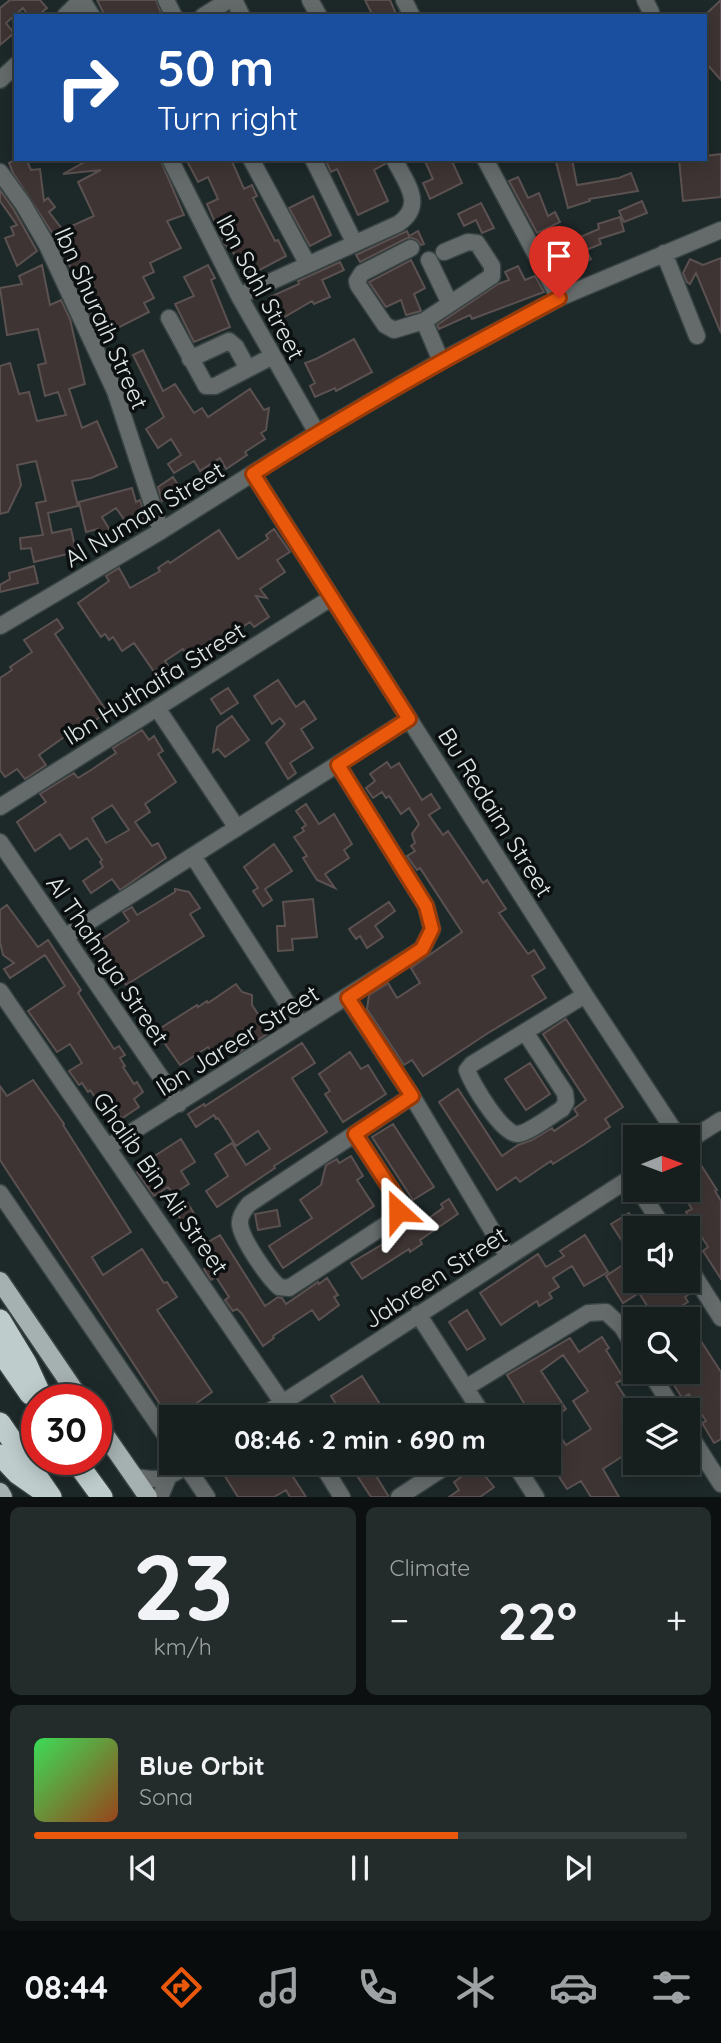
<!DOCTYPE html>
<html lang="en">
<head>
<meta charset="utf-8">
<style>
  :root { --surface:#161e1e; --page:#232b2b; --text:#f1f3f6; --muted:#9ea2a4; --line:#353c3c; --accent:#ea580c }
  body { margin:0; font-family:Quicksand,sans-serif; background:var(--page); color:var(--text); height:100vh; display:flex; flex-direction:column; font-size:26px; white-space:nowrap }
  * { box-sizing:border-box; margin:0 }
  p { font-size:23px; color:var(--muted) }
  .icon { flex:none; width:38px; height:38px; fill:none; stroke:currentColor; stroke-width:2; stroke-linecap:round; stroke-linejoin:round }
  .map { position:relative; height:1497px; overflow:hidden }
  .side { display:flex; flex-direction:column; gap:10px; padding:10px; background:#0c1010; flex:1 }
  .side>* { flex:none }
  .banner { position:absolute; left:14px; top:14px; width:693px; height:147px; border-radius:0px; box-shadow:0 4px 18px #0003,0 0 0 2px var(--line); background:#1a4fa0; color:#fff; overflow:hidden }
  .needle { width:46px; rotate:89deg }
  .controls { position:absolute; left:623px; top:1125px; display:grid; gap:14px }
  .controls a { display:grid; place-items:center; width:77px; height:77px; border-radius:0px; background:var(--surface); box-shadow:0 4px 18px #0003,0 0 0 2px var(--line); font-size:35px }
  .speed { position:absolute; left:21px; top:1384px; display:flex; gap:14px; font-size:35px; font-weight:700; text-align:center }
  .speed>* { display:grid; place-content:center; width:91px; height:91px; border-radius:50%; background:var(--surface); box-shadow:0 4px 18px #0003,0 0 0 2px var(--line); line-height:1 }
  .speed .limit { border:10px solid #d22; background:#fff; color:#111 }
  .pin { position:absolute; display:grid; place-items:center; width:60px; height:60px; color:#fff; margin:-72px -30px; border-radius:50% 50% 50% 0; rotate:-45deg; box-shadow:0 0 7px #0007 }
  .pin .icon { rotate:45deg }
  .me { position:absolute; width:77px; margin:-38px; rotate:336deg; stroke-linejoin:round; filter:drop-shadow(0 0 5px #0008) }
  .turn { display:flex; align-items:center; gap:24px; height:147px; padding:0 28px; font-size:32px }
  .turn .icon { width:91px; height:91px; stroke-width:2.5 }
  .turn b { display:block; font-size:49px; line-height:60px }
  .big { font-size:52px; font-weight:700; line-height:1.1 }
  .side .tile { flex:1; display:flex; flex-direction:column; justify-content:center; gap:10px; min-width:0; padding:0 24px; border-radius:10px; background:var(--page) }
  .side .dial { align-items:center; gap:0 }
  .dial b { font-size:91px; line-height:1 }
  .song { display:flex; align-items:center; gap:21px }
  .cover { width:84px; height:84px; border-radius:10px; background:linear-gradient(135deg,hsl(130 70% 55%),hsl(20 70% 35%)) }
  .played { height:7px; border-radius:4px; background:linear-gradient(90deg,var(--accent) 65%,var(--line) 65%) }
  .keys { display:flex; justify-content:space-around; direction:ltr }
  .heat { display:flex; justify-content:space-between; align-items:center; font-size:38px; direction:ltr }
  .side .tiles { flex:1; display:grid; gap:10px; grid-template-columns:1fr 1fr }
  .tile:last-child { grid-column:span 2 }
  .trip { position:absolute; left:159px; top:1405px; width:402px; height:70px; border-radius:0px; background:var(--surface); box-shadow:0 4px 18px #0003,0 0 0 2px var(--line); font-weight:700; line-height:70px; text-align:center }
  .tabs { display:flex; height:112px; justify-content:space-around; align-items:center; background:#090c0c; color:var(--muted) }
  .tabs .icon { width:49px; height:49px }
  .tabs .selected { color:var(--accent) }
  .tabs b { font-size:32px; color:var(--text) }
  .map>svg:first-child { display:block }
</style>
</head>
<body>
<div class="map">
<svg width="721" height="1497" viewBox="0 0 721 1497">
  <rect width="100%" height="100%" fill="#1d2828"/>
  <!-- building -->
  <path fill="#3e3434" stroke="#5c5151" stroke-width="2" fill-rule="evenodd" d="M 10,0 L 40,0 L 47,8 L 37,16 L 29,16 L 23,8 L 6,23 L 14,33 L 0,45 L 0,8 Z
    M 97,0 L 156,0 L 162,16 L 105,16 Z
    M 365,0 L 390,0 L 397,16 L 373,16 Z
    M 721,0 L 721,80 L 705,62 L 705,15 Z
    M 721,154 L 721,197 L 683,201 L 679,159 L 705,159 L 705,156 Z
    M 17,159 L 26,159 L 31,170 L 40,169 L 44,201 L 48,198 L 55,207 L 49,212 L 63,230 L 94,216 L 78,182 L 101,170 L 63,174 L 90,159 L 160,159 L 184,215 L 167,221 L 181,248 L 150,263 L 154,272 L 143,277 L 154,298 L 144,303 L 149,312 L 102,336 L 85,301 L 94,296 L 81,272 L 74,276 L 65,255 L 74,251 L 63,231 L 55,237 L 13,173 L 9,163 Z
    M 186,159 L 231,159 L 244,189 L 252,185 L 257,196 L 253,198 L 275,241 L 278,240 L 286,256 L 246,277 L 232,250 L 230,251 L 224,243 L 207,204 L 218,199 L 208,177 L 198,182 Z
    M 325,159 L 384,159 L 385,164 L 374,170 L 388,201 L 358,215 L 337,169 L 331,172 Z
    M 424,159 L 451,159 L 462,183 L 430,199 L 423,183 L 433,179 Z
    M 572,159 L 577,185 L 619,178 L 631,173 L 638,191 L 589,199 L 590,201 L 568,208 L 556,162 Z
    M 518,177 L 528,198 L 539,193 L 548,216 L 555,212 L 560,222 L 537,233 L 509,181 Z
    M 0,190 L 14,210 L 37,251 L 17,266 L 5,238 L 14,235 L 11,227 L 17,225 L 0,201 Z
    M 313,196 L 331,235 L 310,246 L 289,208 Z
    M 642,201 L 647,213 L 624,222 L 619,211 Z
    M 481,203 L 494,228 L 482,233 L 476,220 L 464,226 L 458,214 Z
    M 620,217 L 624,231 L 599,239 L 601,244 L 586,250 L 591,259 L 572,268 L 569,261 L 555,267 L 548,251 L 599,229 L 598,224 Z
    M 407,231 L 409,236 L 418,231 L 424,244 L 421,245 L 417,240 L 412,238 L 407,238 L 360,262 L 356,255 Z
    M 721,258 L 721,333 L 696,273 L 690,284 L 687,282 L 683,273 L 690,259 L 703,265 Z
    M 411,260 L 425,288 L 414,294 L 421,311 L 406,315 L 401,300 L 386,307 L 369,282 Z
    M 340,262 L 344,270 L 322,280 L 330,297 L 314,304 L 312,301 L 281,319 L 270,297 L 299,284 L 298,281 Z
    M 42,265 L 50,305 L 61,300 L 70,319 L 85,384 L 69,389 L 82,428 L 97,421 L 117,467 L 91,478 L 72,481 L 78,506 L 48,513 L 52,533 L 71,529 L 76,552 L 34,562 L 31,548 L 21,549 L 20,538 L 43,535 L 36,503 L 46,501 L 36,461 L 17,465 L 21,485 L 8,512 L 0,514 L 0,366 L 10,363 L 19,394 L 29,392 L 37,421 L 66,415 L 58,392 L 45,396 L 38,365 L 46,363 L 38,329 L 7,335 L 0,288 L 22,284 L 19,276 Z
    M 208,265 L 215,278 L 211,280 L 230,327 L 194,342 L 175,304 L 194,296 L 184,277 Z
    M 518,266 L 525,280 L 535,276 L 544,292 L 472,319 L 470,315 L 439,329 L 437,325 L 498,284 L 509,280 L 505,272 Z
    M 354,339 L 372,372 L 336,391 L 335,388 L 315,397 L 310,386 L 315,383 L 305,363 L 316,359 Z
    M 143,350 L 163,391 L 175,384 L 194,413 L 202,408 L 208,417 L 250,389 L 264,410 L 269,408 L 266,430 L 261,433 L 265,439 L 245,452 L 247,455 L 226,469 L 220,458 L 200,471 L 194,461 L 174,473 L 168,464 L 181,455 L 171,439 L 158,448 L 146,429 L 164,417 L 133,355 Z
    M 173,477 L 180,488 L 162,501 L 158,487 Z
    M 132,488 L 136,502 L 140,500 L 146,518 L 130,528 L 116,508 L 102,517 L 113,535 L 103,539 L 98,529 L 86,532 L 79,502 Z
    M 274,529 L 290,552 L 277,560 L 285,572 L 260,589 L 267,598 L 256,596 L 269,617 L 254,627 L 250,622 L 223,640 L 225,643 L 193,665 L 183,649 L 165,661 L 169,667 L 157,676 L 134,643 L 122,651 L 113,637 L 109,640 L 105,634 L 101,637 L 78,603 L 109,581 L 106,576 L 119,568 L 130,588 L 160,571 L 158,568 L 168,561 L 170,563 L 219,530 L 238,559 L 268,539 L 266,535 Z
    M 34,566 L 38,583 L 0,592 L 0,585 L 10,579 L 9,573 Z
    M 57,619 L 63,628 L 55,634 L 107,712 L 90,724 L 88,720 L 39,755 L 46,765 L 25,779 L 17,769 L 5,777 L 0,770 L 0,678 L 12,670 L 10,667 L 32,652 L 24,640 Z
    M 278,680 L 296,707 L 304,701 L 316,719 L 301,729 L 313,748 L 290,763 L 296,773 L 288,779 L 266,743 L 285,724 L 280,718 L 272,724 L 254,696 Z
    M 228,688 L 238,703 L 221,714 L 211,699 Z
    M 232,716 L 249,740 L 225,757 L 218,749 L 213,752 L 217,727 Z
    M 142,730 L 149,740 L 154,736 L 163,751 L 158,754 L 176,782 L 145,804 L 150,812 L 135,822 L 152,846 L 158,843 L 166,858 L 120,890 L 112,879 L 91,893 L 83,881 L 103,867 L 100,862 L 102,860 L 87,838 L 70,849 L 60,834 L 35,851 L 17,822 L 46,802 L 40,794 L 74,773 L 78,778 L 91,770 L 116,753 L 113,748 ZM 112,805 L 129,830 L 106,843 L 92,818 Z
    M 387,762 L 391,768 L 399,763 L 422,800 L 431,794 L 440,808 L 429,815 L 443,835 L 448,831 L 483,883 L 487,880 L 506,909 L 499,913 L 528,954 L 534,950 L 545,968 L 532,976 L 546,998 L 488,1033 L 423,1076 L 412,1060 L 404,1065 L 367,1009 L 369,995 L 388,983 L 397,998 L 420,983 L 411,968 L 462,932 L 420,868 L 417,870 L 407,856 L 415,851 L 411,846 L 415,843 L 412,834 L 419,824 L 409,808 L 401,814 L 389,796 L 386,798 L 382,792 L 373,798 L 366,788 L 375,781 L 370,774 Z
    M 306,804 L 319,824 L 334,814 L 352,844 L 344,850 L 349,858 L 325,874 L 335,888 L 317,880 L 303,858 L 307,856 L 294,837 L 304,831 L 302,828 L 306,825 L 296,811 Z
    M 274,844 L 292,871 L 265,889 L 272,900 L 263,906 L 253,891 L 258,888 L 244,867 Z
    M 175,889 L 189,892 L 200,908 L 190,914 L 204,936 L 126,985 L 98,942 L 129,921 L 123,912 L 132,907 L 137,915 L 175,892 Z
    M 313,899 L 317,937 L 292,939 L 293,950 L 278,951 L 277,926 L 285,926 L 283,902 Z
    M 389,902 L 395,911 L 375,926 L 383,937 L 367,948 L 360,936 L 356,939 L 349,929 Z
    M 7,905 L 38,947 L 48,940 L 81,990 L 78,993 L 114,1049 L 119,1046 L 125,1055 L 120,1058 L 125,1066 L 123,1067 L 134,1084 L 137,1082 L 143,1092 L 134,1099 L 139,1107 L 121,1119 L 117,1112 L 109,1117 L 90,1090 L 88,1092 L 82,1083 L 79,1085 L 69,1071 L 82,1063 L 70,1044 L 57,1052 L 28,1011 L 65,986 L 45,955 L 10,978 L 4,969 L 14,963 L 3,955 L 0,942 L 0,910 Z
    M 236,984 L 242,992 L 252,995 L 252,1005 L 258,1014 L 267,1018 L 266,1027 L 270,1032 L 238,1053 L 231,1043 L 213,1054 L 208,1047 L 180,1065 L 156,1031 L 197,1005 L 198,1007 L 207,1001 L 208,1003 Z
    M 566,1019 L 623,1107 L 605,1119 L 610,1127 L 583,1145 L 553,1164 L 551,1161 L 520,1182 L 516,1177 L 497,1190 L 439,1102 L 458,1089 L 502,1156 L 518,1145 L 532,1140 L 552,1128 L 554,1131 L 578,1115 L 574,1109 L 586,1100 L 543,1034 Z
    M 302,1043 L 315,1063 L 292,1078 L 327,1132 L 274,1166 L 275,1168 L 217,1207 L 206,1191 L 228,1176 L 215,1154 L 232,1143 L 246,1165 L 270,1149 L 258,1131 L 236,1146 L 218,1118 L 216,1119 L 214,1115 L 196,1127 L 188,1114 L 204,1104 L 205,1106 Z
    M 350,1052 L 361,1069 L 368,1065 L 386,1094 L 343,1122 L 325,1094 L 330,1091 L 319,1074 Z
    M 530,1063 L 550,1094 L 526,1110 L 505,1079 Z
    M 33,1080 L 64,1124 L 63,1125 L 131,1232 L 92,1257 L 103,1275 L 142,1249 L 164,1283 L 167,1282 L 177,1297 L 157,1310 L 212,1392 L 176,1418 L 172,1418 L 171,1421 L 0,1160 L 0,1086 L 7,1096 Z
    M 393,1124 L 434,1187 L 413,1200 L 372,1137 Z
    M 181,1139 L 195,1162 L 181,1171 L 189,1184 L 173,1194 L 168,1187 L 154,1196 L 137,1172 L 155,1160 L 153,1157 Z
    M 351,1156 L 363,1176 L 357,1180 L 374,1206 L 283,1268 L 269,1246 L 312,1218 L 300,1200 L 321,1185 L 326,1165 L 337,1159 L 339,1163 Z
    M 701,1165 L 717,1190 L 715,1191 L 721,1201 L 721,1279 L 703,1251 L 708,1247 L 686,1212 L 692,1209 L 680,1190 L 688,1190 L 688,1173 Z
    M 185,1199 L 198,1220 L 186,1228 L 173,1207 Z
    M 449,1199 L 458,1214 L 420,1240 L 422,1244 L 410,1252 L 409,1249 L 362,1279 L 351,1263 L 393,1238 L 423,1216 L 426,1220 L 443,1208 L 441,1204 Z
    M 277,1210 L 280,1226 L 258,1230 L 255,1214 Z
    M 629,1213 L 639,1228 L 635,1228 L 635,1281 L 685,1281 L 692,1292 L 685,1297 L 688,1302 L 678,1308 L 686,1320 L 656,1320 L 639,1293 L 623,1303 L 606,1276 L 633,1258 L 611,1224 Z
    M 220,1235 L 265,1306 L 278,1297 L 282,1298 L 286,1304 L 318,1282 L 319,1284 L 327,1278 L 338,1295 L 334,1297 L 339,1305 L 319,1320 L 312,1310 L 273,1336 L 274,1338 L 263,1346 L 242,1314 L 237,1309 L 233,1311 L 225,1300 L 229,1297 L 216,1277 L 211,1280 L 204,1269 L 209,1265 L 198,1248 Z
    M 585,1235 L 608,1272 L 584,1286 L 572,1266 L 553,1278 L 559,1287 L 549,1293 L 552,1298 L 539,1306 L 537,1301 L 501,1325 L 480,1293 L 538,1254 L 546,1267 L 564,1256 L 560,1251 Z
    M 467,1310 L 485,1339 L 467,1350 L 449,1322 Z
    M 688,1321 L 721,1372 L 721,1439 L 714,1443 L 702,1423 L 706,1421 L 689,1394 L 682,1398 L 666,1372 L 688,1372 Z
    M 602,1337 L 609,1348 L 606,1350 L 624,1379 L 616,1383 L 631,1406 L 626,1409 L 635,1424 L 635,1448 L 603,1469 L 619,1497 L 591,1497 L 581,1481 L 567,1489 L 550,1463 L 550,1420 L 566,1445 L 591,1429 L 573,1401 L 588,1391 L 563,1355 L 541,1371 L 566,1409 L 553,1418 L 533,1418 L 507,1375 L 570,1338 L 579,1352 Z
    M 362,1376 L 385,1412 L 376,1418 L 345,1418 L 331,1396 Z
    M 232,1463 L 284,1463 L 306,1497 L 290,1497 L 286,1490 L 274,1497 L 238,1497 L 221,1470 Z
    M 359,1463 L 381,1463 L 372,1469 L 389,1497 L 371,1497 L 352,1468 Z
    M 481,1463 L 484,1463 L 491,1473 L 486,1477 L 494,1487 L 480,1497 L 449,1497 L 459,1490 L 454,1482 Z"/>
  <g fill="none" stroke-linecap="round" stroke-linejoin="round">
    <defs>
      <path id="minor" d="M 82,0 L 92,16
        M 166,0 L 174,16
        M 234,0 L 242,16
        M 310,0 L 319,16
        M 404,0 L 412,16
        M 645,0 L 651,12
        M 65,16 L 81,0
        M 203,16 L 229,0
        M 0,80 L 16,65
        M 170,159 L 239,296 L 317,433
        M 251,159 L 307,263
        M 313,159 L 354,242
        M 485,159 L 559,298
        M 0,172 L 23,204 L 47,245 L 115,391 L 161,531
        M 411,248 L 362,273 L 357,281 L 358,285 L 385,325 L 394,330 L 424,321 L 492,276 L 492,266 L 477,243 L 468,242 L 444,252
        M 664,253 L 697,336
        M 429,260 L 450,304
        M 239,296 L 398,224 C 426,205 406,183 394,159
        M 169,318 L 206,386 L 215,386 L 271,357
        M 424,321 L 441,361
        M 190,359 L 229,341 L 236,347 L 248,369
        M 253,474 L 585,995 L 679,1138
        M 0,626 L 161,531 L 317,433 L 441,361 L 559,298 L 721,230
        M 157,708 L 237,828
        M 0,807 L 331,598
        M 0,842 L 179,1104
        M 193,856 L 301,1025
        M 66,936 L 409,719
        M 0,991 L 293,1418
        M 347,998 L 412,1096 L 508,1257
        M 525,1032 L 565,1093 L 566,1102 L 562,1109 C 552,1115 529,1133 518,1134 C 503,1136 472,1084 467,1070 L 472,1064 L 585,995
        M 355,1134 L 398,1200 L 398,1211 L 393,1220 L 289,1288 L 279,1287 C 268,1277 241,1239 240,1224 C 239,1217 244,1210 249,1204 L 412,1096
        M 688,1141 L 721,1120
        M 108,1147 L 422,949 L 432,929 L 426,906 L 338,765
        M 639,1190 L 664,1228
        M 0,1193 L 172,1445
        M 688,1266 L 721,1318
        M 418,1314 L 485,1418
        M 650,1372 L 674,1410
        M 467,1387 L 588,1313 L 606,1312 L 622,1327 L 635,1349
        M 259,1418 L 635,1175
        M 688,1432 L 721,1484
        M 184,1463 L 207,1497
        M 321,1463 L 342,1497
        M 514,1463 L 536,1497
        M 133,1476 C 160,1483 169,1478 191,1463
        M 160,1497 L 168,1478
        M 399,1497 L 451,1463"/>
      <path id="major" d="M 0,1281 L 81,1400
        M 96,1422 L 148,1497
        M 0,1492 L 3,1497"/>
      <path id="highway" d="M 0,1320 L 26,1363 L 43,1400
        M 0,1351 L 30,1394
        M 0,1423 L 51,1497
        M 0,1455 L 18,1474 L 41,1490
        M 75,1460 L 102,1497"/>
    </defs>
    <!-- minor casing -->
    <use href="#minor" stroke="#384343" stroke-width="19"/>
    <!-- major casing -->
    <use href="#major" stroke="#384343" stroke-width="21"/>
    <!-- highway casing -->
    <use href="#highway" stroke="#384343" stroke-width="24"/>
    <!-- minor -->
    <use href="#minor" stroke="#656b6b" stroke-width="16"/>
    <!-- major -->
    <use href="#major" stroke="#a5b0b0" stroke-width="18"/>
    <!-- highway -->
    <use href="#highway" stroke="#becccc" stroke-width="21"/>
  </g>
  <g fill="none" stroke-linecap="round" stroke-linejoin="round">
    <defs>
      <path id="route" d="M 398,1211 L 398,1200 L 355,1134 L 412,1096 L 348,998 L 422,949 L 432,929 L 426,906 L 338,765 L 409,719 L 253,474 C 352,410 455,353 559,298"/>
    </defs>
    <!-- route casing -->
    <use href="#route" stroke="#983908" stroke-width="18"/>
    <!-- route -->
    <use href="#route" stroke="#ea580c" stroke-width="12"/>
  </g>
  <g text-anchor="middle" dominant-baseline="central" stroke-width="7" stroke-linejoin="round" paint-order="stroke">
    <!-- street labels -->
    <g font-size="24" fill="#dfe6e6" stroke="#0b0f0f">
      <text transform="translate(261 287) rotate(62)">Ibn Sahl Street</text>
      <text transform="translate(102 318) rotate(66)">Ibn Shuraih Street</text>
      <text transform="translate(144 514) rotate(-31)">Al Numan Street</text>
      <text transform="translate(154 683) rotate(-32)">Ibn Huthaifa Street</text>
      <text transform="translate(496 812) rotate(58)">Bu Redaim Street</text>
      <text transform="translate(108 960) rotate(56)">Al Thahnya Street</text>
      <text transform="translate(237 1040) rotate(-32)">Ibn Jareer Street</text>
      <text transform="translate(161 1183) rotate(55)">Ghalib Bin Ali Street</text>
      <text transform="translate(435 1277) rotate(-33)">Jabreen Street</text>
    </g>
  </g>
</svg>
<div class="controls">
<a><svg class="needle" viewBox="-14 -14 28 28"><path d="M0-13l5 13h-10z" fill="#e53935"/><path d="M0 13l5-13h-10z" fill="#9ea2a4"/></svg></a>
<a><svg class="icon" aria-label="sound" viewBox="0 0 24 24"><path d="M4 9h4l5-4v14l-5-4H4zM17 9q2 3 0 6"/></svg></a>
<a><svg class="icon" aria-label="search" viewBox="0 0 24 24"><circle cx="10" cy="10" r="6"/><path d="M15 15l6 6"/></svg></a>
<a><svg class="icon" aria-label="layers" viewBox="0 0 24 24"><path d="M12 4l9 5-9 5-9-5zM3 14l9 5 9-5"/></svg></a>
</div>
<div class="speed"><div class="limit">30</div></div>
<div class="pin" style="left:559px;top:298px;background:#d93025"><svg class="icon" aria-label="arrive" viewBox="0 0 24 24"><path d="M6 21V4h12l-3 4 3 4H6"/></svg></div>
<svg class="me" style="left:398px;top:1211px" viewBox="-20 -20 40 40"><path d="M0-17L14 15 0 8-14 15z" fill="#ea580c" stroke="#fff" stroke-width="4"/></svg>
<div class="trip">08:46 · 2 min · 690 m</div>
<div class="banner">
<div class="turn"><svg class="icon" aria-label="right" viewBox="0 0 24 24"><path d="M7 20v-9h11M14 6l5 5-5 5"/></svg><div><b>50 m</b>Turn right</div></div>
</div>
</div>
<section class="side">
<div class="tiles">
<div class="tile dial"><b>23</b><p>km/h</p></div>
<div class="tile"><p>Climate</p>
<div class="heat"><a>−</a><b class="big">22°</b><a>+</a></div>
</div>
<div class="tile">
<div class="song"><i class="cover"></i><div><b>Blue Orbit</b><p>Sona</p></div></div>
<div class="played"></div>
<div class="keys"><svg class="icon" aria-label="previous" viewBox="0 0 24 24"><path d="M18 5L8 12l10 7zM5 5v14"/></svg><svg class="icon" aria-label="pause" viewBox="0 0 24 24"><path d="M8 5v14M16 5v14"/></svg><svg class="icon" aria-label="next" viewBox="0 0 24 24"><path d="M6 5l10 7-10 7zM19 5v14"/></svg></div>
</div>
</div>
</section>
<nav class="tabs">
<b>08:44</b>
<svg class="icon selected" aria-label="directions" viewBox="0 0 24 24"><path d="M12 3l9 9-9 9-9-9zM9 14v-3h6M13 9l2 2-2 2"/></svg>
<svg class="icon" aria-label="music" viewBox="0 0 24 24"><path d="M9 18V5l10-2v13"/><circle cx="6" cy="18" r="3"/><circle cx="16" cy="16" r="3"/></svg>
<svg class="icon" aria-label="phone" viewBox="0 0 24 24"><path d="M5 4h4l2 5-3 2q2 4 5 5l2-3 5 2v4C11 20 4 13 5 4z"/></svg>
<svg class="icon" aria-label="climate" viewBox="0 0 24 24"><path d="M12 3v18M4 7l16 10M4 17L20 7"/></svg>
<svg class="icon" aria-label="car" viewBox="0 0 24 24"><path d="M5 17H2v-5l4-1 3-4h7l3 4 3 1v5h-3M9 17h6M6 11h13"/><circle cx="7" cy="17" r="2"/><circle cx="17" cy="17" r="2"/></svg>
<svg class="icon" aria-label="filters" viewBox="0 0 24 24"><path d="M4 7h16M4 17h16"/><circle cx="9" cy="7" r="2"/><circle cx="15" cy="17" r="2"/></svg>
</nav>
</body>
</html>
